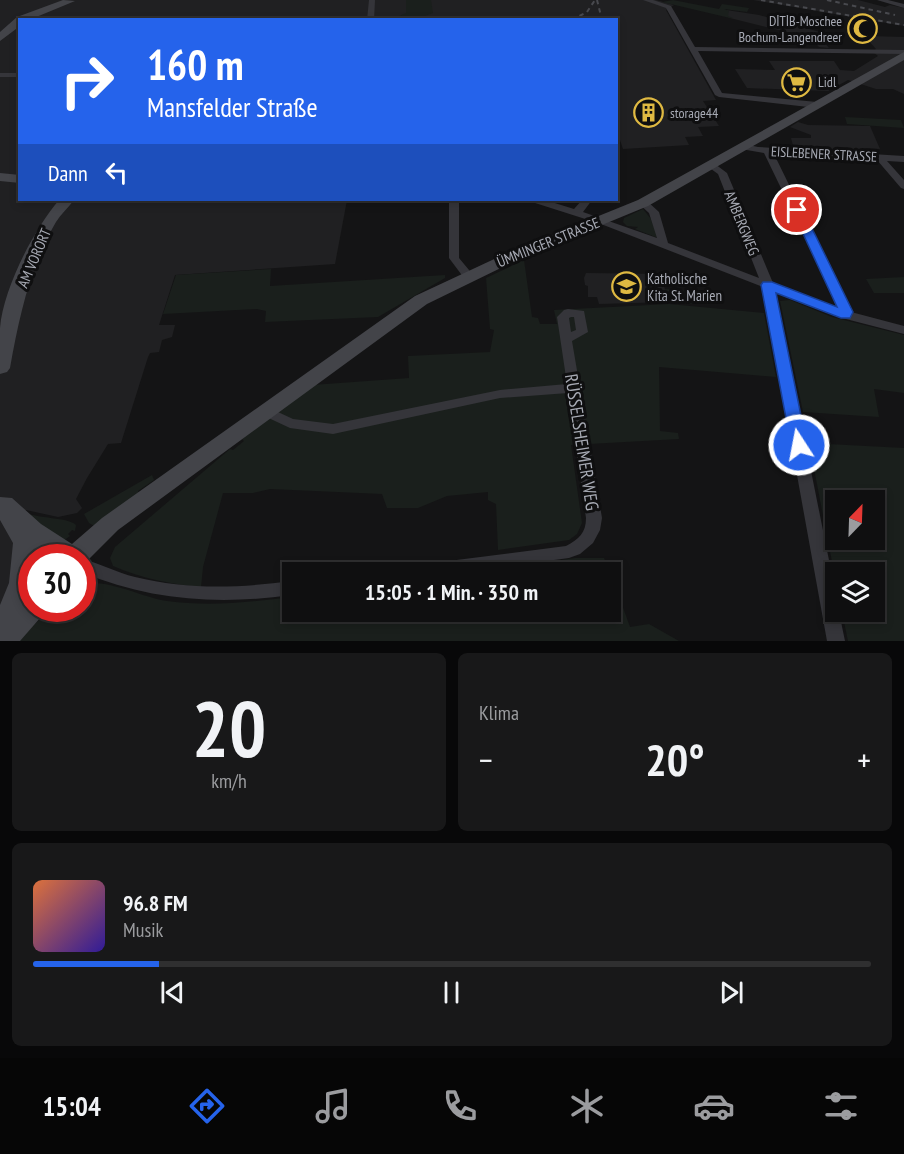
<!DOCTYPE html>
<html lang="de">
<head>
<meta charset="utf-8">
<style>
  :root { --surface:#0f0f10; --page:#181819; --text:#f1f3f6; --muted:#9b9c9f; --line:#2f2f30; --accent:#2563eb }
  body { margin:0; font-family:"PT Sans Narrow",sans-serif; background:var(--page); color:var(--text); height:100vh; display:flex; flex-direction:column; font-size:22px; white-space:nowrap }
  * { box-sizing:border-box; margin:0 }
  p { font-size:20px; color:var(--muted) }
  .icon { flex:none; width:33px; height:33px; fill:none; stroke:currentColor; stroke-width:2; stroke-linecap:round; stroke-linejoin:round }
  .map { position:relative; height:641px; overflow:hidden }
  .details { display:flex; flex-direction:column; gap:12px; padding:12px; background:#080809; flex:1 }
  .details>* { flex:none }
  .guide { position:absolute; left:18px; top:18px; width:600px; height:183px; border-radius:0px; box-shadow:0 3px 9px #0003,0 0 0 2px var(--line); background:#2563eb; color:#fff; overflow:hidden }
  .needle { width:39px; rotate:23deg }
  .fabs { position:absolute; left:825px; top:490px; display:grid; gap:12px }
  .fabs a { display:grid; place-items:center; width:60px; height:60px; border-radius:0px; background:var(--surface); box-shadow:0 3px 9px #0003,0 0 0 2px var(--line); font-size:30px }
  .speed { position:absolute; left:18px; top:544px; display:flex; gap:12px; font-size:30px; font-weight:700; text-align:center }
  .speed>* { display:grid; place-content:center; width:78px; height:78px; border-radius:50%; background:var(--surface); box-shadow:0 3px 9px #0003,0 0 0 2px var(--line); line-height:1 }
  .speed .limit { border:9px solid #d22; background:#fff; color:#111 }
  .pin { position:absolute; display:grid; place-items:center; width:51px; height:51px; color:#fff; margin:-26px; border:3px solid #fff; border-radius:50%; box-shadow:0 2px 6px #0007 }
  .me { position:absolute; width:66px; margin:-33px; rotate:349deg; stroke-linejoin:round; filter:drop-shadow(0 0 4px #0008) }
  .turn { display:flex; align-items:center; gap:21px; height:126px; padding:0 30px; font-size:27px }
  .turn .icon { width:78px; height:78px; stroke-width:2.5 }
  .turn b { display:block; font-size:42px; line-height:51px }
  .then { display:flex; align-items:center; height:57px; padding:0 30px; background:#0003; gap:12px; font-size:22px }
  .big { font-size:45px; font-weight:700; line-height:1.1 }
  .details .card { flex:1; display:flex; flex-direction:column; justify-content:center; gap:9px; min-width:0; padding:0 21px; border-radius:9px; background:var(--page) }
  .details .dial { align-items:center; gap:0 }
  .dial b { font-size:78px; line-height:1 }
  .song { display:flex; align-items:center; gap:18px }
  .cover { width:72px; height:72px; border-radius:9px; background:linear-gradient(135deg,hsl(20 70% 55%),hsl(250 70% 35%)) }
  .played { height:6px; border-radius:3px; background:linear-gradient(90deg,var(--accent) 15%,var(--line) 15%) }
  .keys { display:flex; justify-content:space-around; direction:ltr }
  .heat { display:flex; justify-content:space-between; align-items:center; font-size:33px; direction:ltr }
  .details .tiles { flex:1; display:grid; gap:12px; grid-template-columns:1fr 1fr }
  .card:last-child { grid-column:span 2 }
  .trip { position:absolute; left:282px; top:562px; width:339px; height:60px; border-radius:0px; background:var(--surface); box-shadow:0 3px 9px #0003,0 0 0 2px var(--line); font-weight:700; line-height:60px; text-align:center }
  .dock { display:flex; height:96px; justify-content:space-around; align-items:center; background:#060606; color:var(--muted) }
  .dock .icon { width:42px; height:42px }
  .dock .selected { color:var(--accent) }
  .dock b { font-size:27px; color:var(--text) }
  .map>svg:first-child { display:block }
</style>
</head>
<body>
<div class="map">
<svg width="904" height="641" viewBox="0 0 904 641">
  <rect width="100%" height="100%" fill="#141415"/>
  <!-- built -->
  <path fill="#202022" d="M 0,0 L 656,0 L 674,5 L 666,10 L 716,100 L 703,101 L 719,126 L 698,127 L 703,136 L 685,137 L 689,145 L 623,149 L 619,137 L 617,136 L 616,20 L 20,20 L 20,200 L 347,200 L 335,264 L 175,275 L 159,325 L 175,325 L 172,337 L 162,340 L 159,352 L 150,353 L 148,357 L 121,443 L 108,444 L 87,478 L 76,499 L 82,508 L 77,513 L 58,517 L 26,510 L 21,513 L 20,555 L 0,615 Z
    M 753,0 L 858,0 L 885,7 L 890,5 L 904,8 L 904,26 Z
    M 720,9 L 759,15 L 827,34 L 818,34 L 829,48 L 819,47 L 811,38 L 730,18 L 716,12 Z
    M 868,36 L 904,37 L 904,94 L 893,89 L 876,89 L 848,80 L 828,91 L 747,88 L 735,69 L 775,70 L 769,61 L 834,61 L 840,70 L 854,71 L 878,56 L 873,52 L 876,49 L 867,39 Z
    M 798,122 L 808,125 L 870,126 L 880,149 L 865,148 L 867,153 L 794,149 L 791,138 L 811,138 L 811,135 L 790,127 Z
    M 586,273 L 661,274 L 668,302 L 599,304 L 597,297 L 588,297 L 588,286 L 585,285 L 584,278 Z"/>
  <!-- green -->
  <path fill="#1a1f1c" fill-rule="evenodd" d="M 406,0 L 431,0 L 433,13 L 425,16 L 397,17 L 406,13 Z
    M 673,0 L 719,9 L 722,4 L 749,8 L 747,12 L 724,9 L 729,11 L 728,16 L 733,18 L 730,18 L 662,2 Z
    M 845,117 L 901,120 L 904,128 L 847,124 Z
    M 643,209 L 651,219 L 658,238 L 635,229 L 638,227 L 627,226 L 623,222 L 624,218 Z
    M 524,260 L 532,317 L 538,318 L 540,324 L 557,324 L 554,310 L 669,304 L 764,313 L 776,377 L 659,367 L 660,431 L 678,433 L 679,439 L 571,445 L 582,523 L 577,534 L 569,540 L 498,550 L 496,504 L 488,500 L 488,492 L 447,496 L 418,508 L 387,508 L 382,494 L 270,489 L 253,493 L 223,493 L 203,567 L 201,587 C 170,584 141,578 113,566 L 110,558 L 115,547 L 230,449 L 233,450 L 244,441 L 242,439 L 312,385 L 409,378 L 408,356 L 490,352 L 494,330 L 490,329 L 486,278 Z
    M 271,269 L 270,286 L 445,275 L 445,278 L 378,317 L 265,322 L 266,311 L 257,309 L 163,314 L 176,275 Z
    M 904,277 L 904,293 L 874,293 L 866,279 Z
    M 665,289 L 692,291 L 694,304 L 668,302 Z
    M 790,300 L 832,317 L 904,335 L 904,393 L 874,389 L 879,417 L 803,412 L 780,301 Z
    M 809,443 L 904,448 L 904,641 L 848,641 L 842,612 L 874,612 L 874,573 L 836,573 L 835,577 ZM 836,501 L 874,501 L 874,540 L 836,540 Z
    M 152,475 L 154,480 L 138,491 L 139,494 L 98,528 L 89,523 L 84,514 Z
    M 23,512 C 38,519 68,517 76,525 L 75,531 L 72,530 L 68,534 L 70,536 L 63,541 Z
    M 575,558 L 604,558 L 610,573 L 471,573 Z
    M 611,574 L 630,627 L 649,624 L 679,641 L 18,641 L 50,609 L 82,609 L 83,585 L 89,583 C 115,582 142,597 167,601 C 210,607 250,602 292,597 L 292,612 L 610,612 Z"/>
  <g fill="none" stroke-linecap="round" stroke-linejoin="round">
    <!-- street -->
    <path fill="#35353a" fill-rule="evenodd" d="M 369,0 L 375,0 L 374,20 L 367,20 Z
      M 643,0 L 653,0 L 671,6 L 695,47 L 904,50 L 904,54 L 698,51 L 722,93 L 817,102 L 821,105 L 817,108 L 719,97 L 715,95 L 666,8 Z
      M 877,0 L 888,0 L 904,4 L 904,8 Z
      M 0,73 L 20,73 L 20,77 L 0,77 Z
      M 744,144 L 758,147 L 904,156 L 904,162 L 887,161 L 904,180 L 904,189 L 901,188 L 877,160 L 774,154 L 851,312 L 904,326 L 904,334 L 842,318 L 775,292 L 836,595 L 836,612 L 839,612 L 845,641 L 827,641 L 763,287 L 601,224 L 532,202 L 531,200 L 545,200 L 574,209 L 582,200 L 592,200 L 583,212 L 657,238 L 649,213 L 638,203 L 639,201 L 647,201 L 659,212 L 668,243 L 759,278 L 718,174 L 707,166 L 709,164 L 715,164 L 727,173 L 773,283 L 839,308 L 764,153 L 741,149 L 739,147 Z
      M 449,200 L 459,200 L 459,258 L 474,276 L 472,278 L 464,278 L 449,258 Z
      M 568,309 L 584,311 L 588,332 L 572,341 L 602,518 L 600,530 L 593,543 L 580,554 L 569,558 L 458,573 L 401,573 L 403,568 L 409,566 L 566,546 C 579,539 586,533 586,518 L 568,393 L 500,398 L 333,434 L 290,428 L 260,414 L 258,411 L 260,408 L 265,406 L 293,419 L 333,424 L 500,390 L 567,384 L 557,317 L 564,310 ZM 571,317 L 574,317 L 576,330 L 571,332 L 569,318 Z
      M 82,559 C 100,563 117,573 135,577 C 187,590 239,588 292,581 L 292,595 C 220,605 150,601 82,572 Z"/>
    <!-- secondary -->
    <path fill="#434449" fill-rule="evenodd" d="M 63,0 L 75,1 L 29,20 L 20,20 L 20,26 L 0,41 L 0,32 L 17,17 Z
      M 904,52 L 904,60 L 648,206 L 517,260 L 427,304 L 118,530 L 83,565 L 82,558 L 32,558 L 32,588 L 26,602 L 32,600 L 32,609 L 48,609 L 20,641 L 0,641 L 0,605 L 9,583 L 13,543 L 0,520 L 0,497 L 12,498 L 41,524 L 72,544 L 102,518 L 415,296 L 505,254 L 638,200 Z
      M 0,173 L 20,175 L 20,183 L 0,181 Z
      M 59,200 L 74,200 C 68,208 61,214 56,222 C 30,266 19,318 10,368 L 7,372 L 0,374 C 0,359 0,343 0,328 C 3,289 34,229 59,200 Z"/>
    <!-- rail -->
    <path stroke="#48494e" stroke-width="2" stroke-dasharray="4.5 4" stroke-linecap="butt" d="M 597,0 L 602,20
      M 761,0 L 904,25
      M 827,0 L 895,15
      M 572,20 L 587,12 L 595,0"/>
  </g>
  <!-- route -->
  <path fill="#2563eb" stroke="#184099" stroke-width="1.5" d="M 797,207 L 803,210 L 853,312 L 850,318 L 841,318 L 776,293 L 807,445 L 799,451 L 791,445 L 761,285 L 763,282 L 772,282 L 837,307 L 792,210 Z"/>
  <!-- icons -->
  <defs>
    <symbol id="mosque-ring" viewBox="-11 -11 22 22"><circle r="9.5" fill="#0f0f10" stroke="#dfb942" stroke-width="1.5"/><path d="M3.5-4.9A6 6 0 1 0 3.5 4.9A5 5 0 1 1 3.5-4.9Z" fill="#dfb942"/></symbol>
    <symbol id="supermarket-ring" viewBox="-11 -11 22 22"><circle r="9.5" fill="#0f0f10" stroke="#dfb942" stroke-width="1.5"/><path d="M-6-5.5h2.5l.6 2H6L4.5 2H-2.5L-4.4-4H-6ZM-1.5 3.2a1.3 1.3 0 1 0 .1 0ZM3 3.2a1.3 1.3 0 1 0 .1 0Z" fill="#dfb942"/></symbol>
    <symbol id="building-ring" viewBox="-11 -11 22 22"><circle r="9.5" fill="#0f0f10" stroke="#dfb942" stroke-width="1.5"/><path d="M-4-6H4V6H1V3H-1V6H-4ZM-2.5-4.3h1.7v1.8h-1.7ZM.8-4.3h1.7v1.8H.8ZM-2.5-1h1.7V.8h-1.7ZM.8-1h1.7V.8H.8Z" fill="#dfb942"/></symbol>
    <symbol id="school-ring" viewBox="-11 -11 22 22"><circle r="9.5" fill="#0f0f10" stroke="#dfb942" stroke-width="1.5"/><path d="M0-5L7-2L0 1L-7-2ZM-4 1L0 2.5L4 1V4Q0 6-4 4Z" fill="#dfb942"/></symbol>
  </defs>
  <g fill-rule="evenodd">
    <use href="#mosque-ring" x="846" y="12" width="33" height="33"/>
    <use href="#supermarket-ring" x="780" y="66" width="33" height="33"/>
    <use href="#building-ring" x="632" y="96" width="33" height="33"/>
    <use href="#school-ring" x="610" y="270" width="33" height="33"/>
  </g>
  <g text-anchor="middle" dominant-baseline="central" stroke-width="6" stroke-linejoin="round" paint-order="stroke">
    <!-- far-poi labels -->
    <g font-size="14" fill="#a7aab4" stroke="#0f0f10" text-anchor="start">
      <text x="842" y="21" text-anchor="end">DİTİB-Moschee<tspan x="842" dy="16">Bochum-Langendreer</tspan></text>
      <text x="818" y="82">Lidl</text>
      <text x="670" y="113">storage44</text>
    </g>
    <!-- far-street labels -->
    <g font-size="14" fill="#a7aab4" stroke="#0f0f10">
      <text transform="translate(824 154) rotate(3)">EISLEBENER STRASSE</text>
    </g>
    <!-- street labels -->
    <g font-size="15" fill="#a7aab4" stroke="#0f0f10">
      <text transform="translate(742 223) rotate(68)">AMBERGWEG</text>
      <text transform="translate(548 242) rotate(-22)">ÜMMINGER STRASSE</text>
      <text transform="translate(34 258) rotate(-67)">AM VORORT</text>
    </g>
    <!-- poi labels -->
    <g font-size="15" fill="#a7aab4" stroke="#0f0f10" text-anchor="start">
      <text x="647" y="278">Katholische<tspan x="647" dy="17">Kita St. Marien</tspan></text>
    </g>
    <!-- near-street labels -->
    <g font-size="18" fill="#a7aab4" stroke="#0f0f10">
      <text transform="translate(582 442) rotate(81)">RÜSSELSHEIMER WEG</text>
    </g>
  </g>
</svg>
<div class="fabs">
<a><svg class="needle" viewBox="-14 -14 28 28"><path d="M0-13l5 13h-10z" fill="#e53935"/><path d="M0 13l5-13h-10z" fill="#9b9c9f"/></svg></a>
<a><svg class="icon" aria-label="layers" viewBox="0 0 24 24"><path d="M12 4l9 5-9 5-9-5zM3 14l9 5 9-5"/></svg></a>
</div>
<div class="speed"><div class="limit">30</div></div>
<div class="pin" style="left:797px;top:210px;background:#d93025"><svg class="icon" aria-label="arrive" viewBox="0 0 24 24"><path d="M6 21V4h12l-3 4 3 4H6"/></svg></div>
<svg class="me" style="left:799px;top:445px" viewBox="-20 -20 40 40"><circle r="17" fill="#2563eb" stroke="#fff" stroke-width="3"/><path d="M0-11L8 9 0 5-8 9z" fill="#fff"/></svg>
<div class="trip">15:05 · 1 Min. · 350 m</div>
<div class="guide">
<div class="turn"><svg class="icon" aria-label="right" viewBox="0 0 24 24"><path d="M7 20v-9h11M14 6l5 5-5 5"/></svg><div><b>160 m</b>Mansfelder Straße</div></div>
<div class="then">Dann<svg class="icon" aria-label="left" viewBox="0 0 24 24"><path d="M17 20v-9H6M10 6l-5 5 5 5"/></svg></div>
</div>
</div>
<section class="details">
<div class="tiles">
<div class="card dial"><b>20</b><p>km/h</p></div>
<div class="card"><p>Klima</p>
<div class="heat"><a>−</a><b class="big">20°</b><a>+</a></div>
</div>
<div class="card">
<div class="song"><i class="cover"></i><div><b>96.8 FM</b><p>Musik</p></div></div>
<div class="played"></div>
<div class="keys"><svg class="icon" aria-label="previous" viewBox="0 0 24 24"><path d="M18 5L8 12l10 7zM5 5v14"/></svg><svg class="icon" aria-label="pause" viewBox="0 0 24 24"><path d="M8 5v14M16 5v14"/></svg><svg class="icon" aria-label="next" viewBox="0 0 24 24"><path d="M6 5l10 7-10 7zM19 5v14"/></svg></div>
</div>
</div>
</section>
<nav class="dock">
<b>15:04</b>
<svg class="icon selected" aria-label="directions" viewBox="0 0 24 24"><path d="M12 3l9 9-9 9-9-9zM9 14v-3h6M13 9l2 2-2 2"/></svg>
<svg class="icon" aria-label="music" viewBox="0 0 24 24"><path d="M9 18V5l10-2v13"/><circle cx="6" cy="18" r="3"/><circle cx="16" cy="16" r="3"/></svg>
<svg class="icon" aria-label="phone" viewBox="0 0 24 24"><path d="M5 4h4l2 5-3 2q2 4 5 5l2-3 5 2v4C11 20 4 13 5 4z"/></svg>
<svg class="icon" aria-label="climate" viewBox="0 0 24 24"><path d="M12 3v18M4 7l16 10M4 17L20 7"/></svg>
<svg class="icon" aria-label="car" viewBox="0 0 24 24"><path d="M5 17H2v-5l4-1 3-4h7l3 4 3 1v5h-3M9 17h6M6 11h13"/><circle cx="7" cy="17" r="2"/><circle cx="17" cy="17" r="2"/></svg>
<svg class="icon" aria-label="filters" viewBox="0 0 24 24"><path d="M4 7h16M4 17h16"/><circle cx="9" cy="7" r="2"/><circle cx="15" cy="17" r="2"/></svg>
</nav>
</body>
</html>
